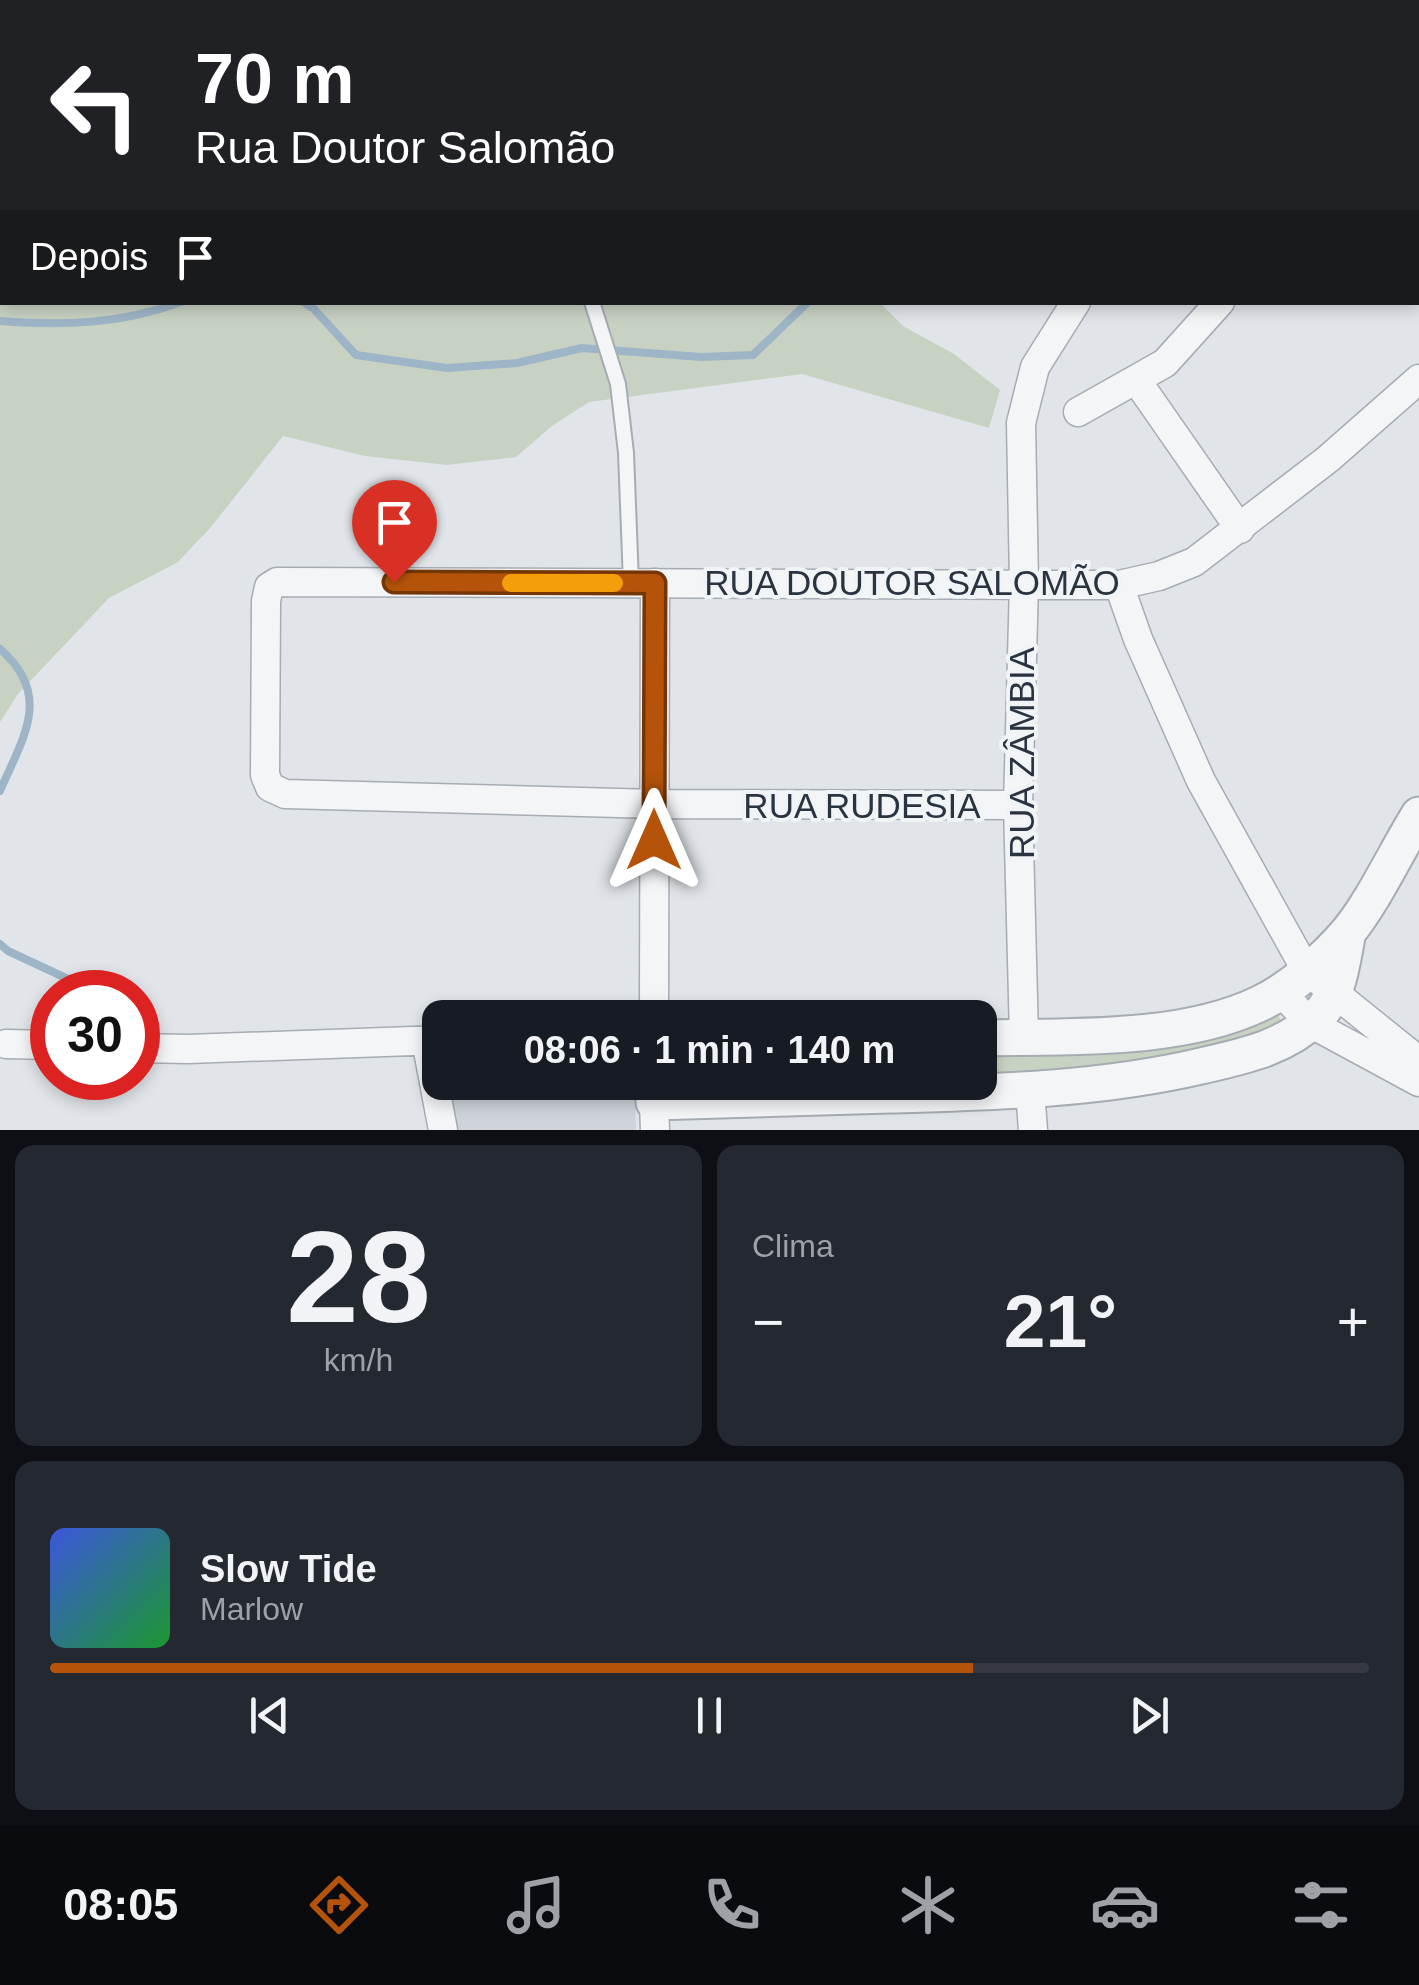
<!DOCTYPE html>
<html lang="pt">
<head>
<meta charset="utf-8">
<style>
  :root { --surface:#171b24; --page:#242831; --text:#f1f3f6; --muted:#9ea1a6; --line:#363941; --accent:#b45309 }
  body { margin:0; font-family:Arial,sans-serif; background:var(--page); color:var(--text); height:100vh; display:flex; flex-direction:column; font-size:38px; white-space:nowrap }
  * { box-sizing:border-box; margin:0 }
  p { font-size:32px; color:var(--muted) }
  .icon { flex:none; width:55px; height:55px; fill:none; stroke:currentColor; stroke-width:2; stroke-linecap:round; stroke-linejoin:round }
  .map { position:relative; height:1130px; overflow:hidden }
  .drawer { display:flex; flex-direction:column; gap:15px; padding:15px; background:#0d0f14; flex:1 }
  .drawer>* { flex:none }
  .banner { position:absolute; left:0px; top:0px; width:1420px; height:305px; box-shadow:0 5px 15px #0003; background:#202124; color:#fff; overflow:hidden }
  .speed { position:absolute; left:30px; top:970px; display:flex; gap:20px; font-size:50px; font-weight:700; text-align:center }
  .speed>* { display:grid; place-content:center; width:130px; height:130px; border-radius:50%; background:var(--surface); box-shadow:0 5px 15px #0003; line-height:1 }
  .speed .limit { border:15px solid #d22; background:#fff; color:#111 }
  .pin { position:absolute; display:grid; place-items:center; width:85px; height:85px; color:#fff; margin:-102px -42px; border-radius:50% 50% 50% 0; rotate:-45deg; box-shadow:0 0 10px #0007 }
  .pin .icon { rotate:45deg }
  .me { position:absolute; width:110px; margin:-55px; rotate:0deg; stroke-linejoin:round; filter:drop-shadow(0 0 8px #0008) }
  .turn { display:flex; align-items:center; gap:35px; height:210px; padding:0 30px; font-size:45px }
  .turn .icon { width:130px; height:130px; stroke-width:2.5 }
  .turn b { display:block; font-size:70px; line-height:85px }
  .then { display:flex; align-items:center; height:95px; padding:0 30px; background:#0003; gap:20px; font-size:38px }
  .big { font-size:75px; font-weight:600; line-height:1.1 }
  .drawer .widget { flex:1; display:flex; flex-direction:column; justify-content:center; gap:15px; min-width:0; padding:0 35px; border-radius:20px; background:var(--page) }
  .drawer .dial { align-items:center; gap:0 }
  .dial b { font-size:130px; line-height:1 }
  .song { display:flex; align-items:center; gap:30px }
  .cover { width:120px; height:120px; border-radius:15px; background:linear-gradient(135deg,hsl(230 70% 55%),hsl(130 70% 35%)) }
  .played { height:10px; border-radius:5px; background:linear-gradient(90deg,var(--accent) 70%,var(--line) 70%) }
  .keys { display:flex; justify-content:space-around; direction:ltr }
  .heat { display:flex; justify-content:space-between; align-items:center; font-size:55px; direction:ltr }
  .drawer .tiles { flex:1; display:grid; gap:15px; grid-template-columns:1fr 1fr }
  .widget:last-child { grid-column:span 2 }
  .trip { position:absolute; left:422px; top:1000px; width:575px; height:100px; border-radius:20px; background:var(--surface); box-shadow:0 5px 15px #0003; font-weight:600; line-height:100px; text-align:center }
  .dock { display:flex; height:160px; justify-content:space-around; align-items:center; background:#090b0e; color:var(--muted) }
  .dock .icon { width:70px; height:70px }
  .dock .selected { color:var(--accent) }
  .dock b { font-size:45px; color:var(--text) }
  .map>svg:first-child { display:block }
</style>
</head>
<body>
<div class="map">
<svg width="1419" height="1130" viewBox="0 0 1419 1130">
  <rect width="100%" height="100%" fill="#e1e5e9"/>
  <!-- built -->
  <path fill="#cfd4db" d="M 450,1083 L 635,1083 L 636,1130 L 454,1130 Z"/>
  <!-- green -->
  <path fill="#c8d2c3" d="M 0,0 L 222,0 L 2,2 L 2,302 L 880,303 L 903,326 L 954,354 L 1000,390 L 989,428 L 802,374 L 589,402 L 552,426 L 516,457 L 447,465 L 365,456 L 283,436 L 211,527 L 178,562 L 109,598 L 18,694 L 0,722 Z
    M 852,0 L 1186,0 L 847,2 Z
    M 1276,1012 L 1282,1022 L 1279,1029 L 1155,1066 L 980,1082 L 980,1049 Z"/>
  <g fill="none" stroke-linecap="round" stroke-linejoin="round">
    <!-- stream -->
    <path stroke="#9eb5c7" stroke-width="8" d="M 1003,2 L 1005,0
      M 303,302 L 313,308 L 356,355 L 447,368 L 517,363 L 582,348 L 701,357 L 753,355 L 808,302
      M 0,321 C 63,326 122,324 181,302
      M 0,649 C 54,696 22,739 0,791
      M 0,944 L 8,951 L 96,992
      M 138,1029 L 138,1030"/>
    <defs>
      <path id="service" d="M 592,302 L 618,384 L 626,453 L 631,583"/>
      <path id="minor" d="M 511,0 L 513,2
        M 619,0 L 620,2
        M 809,2 L 812,0
        M 1347,2 L 1350,0
        M 1137,381 L 1240,529
        M 1078,412 L 1165,363 L 1220,302
        M 1119,585 L 1138,639 L 1201,781 L 1306,970 L 1419,1061
        M 1018,805 L 655,804 L 285,794 L 270,787 L 265,775 L 266,601 L 269,587 L 277,582 L 1119,585 L 1159,576 L 1194,562 L 1328,459 L 1419,379
        M 1281,992 L 1310,1023 L 1419,1082
        M 654,1018 L 655,583
        M 1024,1037 L 1018,805 L 1024,583 L 1021,423 L 1035,367 L 1076,302
        M 426,1040 L 443,1130
        M 6,1044 L 52,1045
        M 138,1048 L 188,1049 L 440,1040
        M 1030,1091 L 1033,1130
        M 654,1102 L 655,1130"/>
      <path id="tertiary" d="M 980,1038 C 1067,1036 1179,1042 1259,1004 C 1291,989 1325,959 1348,932 C 1373,902 1397,850 1419,815
        M 654,1082 L 654,1102 C 733,1100 812,1098 890,1095 C 995,1092 1098,1090 1201,1066 C 1244,1056 1285,1048 1318,1016 C 1340,994 1342,961 1348,932"/>
    </defs>
    <!-- service casing -->
    <use href="#service" stroke="#a6acb3" stroke-width="18"/>
    <!-- minor casing -->
    <use href="#minor" stroke="#a6acb3" stroke-width="31"/>
    <!-- tertiary casing -->
    <use href="#tertiary" stroke="#a6acb3" stroke-width="39"/>
    <!-- service -->
    <use href="#service" stroke="#f4f5f7" stroke-width="14"/>
    <!-- minor -->
    <use href="#minor" stroke="#f4f5f7" stroke-width="28"/>
    <!-- tertiary -->
    <use href="#tertiary" stroke="#f4f5f7" stroke-width="35"/>
  </g>
  <g fill="none" stroke-linecap="round" stroke-linejoin="round">
    <defs>
      <path id="route" d="M 394,582 L 655,583 L 654,840"/>
    </defs>
    <!-- route casing -->
    <use href="#route" stroke="#753606" stroke-width="25"/>
    <!-- route -->
    <use href="#route" stroke="#b45309" stroke-width="18"/>
    <!-- slow -->
    <path stroke="#f59e0b" stroke-width="18" d="M 511,583 L 614,583"/>
  </g>
  <g text-anchor="middle" dominant-baseline="central" stroke-width="8" stroke-linejoin="round" paint-order="stroke">
    <!-- street labels -->
    <g font-size="35" fill="#2a3440" stroke="#f1f4f6">
      <text x="912" y="582">RUA DOUTOR SALOMÃO</text>
      <text transform="translate(1021 753) rotate(-90)">RUA ZÂMBIA</text>
      <text x="862" y="805">RUA RUDESIA</text>
    </g>
  </g>
</svg>
<div class="speed"><div class="limit">30</div></div>
<div class="pin" style="left:394px;top:582px;background:#d93025"><svg class="icon" aria-label="arrive" viewBox="0 0 24 24"><path d="M6 21V4h12l-3 4 3 4H6"/></svg></div>
<svg class="me" style="left:654px;top:840px" viewBox="-20 -20 40 40"><path d="M0-17L14 15 0 8-14 15z" fill="#b45309" stroke="#fff" stroke-width="4"/></svg>
<div class="trip">08:06 · 1 min · 140 m</div>
<div class="banner">
<div class="turn"><svg class="icon" aria-label="left" viewBox="0 0 24 24"><path d="M17 20v-9H6M10 6l-5 5 5 5"/></svg><div><b>70 m</b>Rua Doutor Salomão</div></div>
<div class="then">Depois<svg class="icon" aria-label="arrive" viewBox="0 0 24 24"><path d="M6 21V4h12l-3 4 3 4H6"/></svg></div>
</div>
</div>
<section class="drawer">
<div class="tiles">
<div class="widget dial"><b>28</b><p>km/h</p></div>
<div class="widget"><p>Clima</p>
<div class="heat"><a>−</a><b class="big">21°</b><a>+</a></div>
</div>
<div class="widget">
<div class="song"><i class="cover"></i><div><b>Slow Tide</b><p>Marlow</p></div></div>
<div class="played"></div>
<div class="keys"><svg class="icon" aria-label="previous" viewBox="0 0 24 24"><path d="M18 5L8 12l10 7zM5 5v14"/></svg><svg class="icon" aria-label="pause" viewBox="0 0 24 24"><path d="M8 5v14M16 5v14"/></svg><svg class="icon" aria-label="next" viewBox="0 0 24 24"><path d="M6 5l10 7-10 7zM19 5v14"/></svg></div>
</div>
</div>
</section>
<nav class="dock">
<b>08:05</b>
<svg class="icon selected" aria-label="directions" viewBox="0 0 24 24"><path d="M12 3l9 9-9 9-9-9zM9 14v-3h6M13 9l2 2-2 2"/></svg>
<svg class="icon" aria-label="music" viewBox="0 0 24 24"><path d="M9 18V5l10-2v13"/><circle cx="6" cy="18" r="3"/><circle cx="16" cy="16" r="3"/></svg>
<svg class="icon" aria-label="phone" viewBox="0 0 24 24"><path d="M5 4h4l2 5-3 2q2 4 5 5l2-3 5 2v4C11 20 4 13 5 4z"/></svg>
<svg class="icon" aria-label="climate" viewBox="0 0 24 24"><path d="M12 3v18M4 7l16 10M4 17L20 7"/></svg>
<svg class="icon" aria-label="car" viewBox="0 0 24 24"><path d="M5 17H2v-5l4-1 3-4h7l3 4 3 1v5h-3M9 17h6M6 11h13"/><circle cx="7" cy="17" r="2"/><circle cx="17" cy="17" r="2"/></svg>
<svg class="icon" aria-label="filters" viewBox="0 0 24 24"><path d="M4 7h16M4 17h16"/><circle cx="9" cy="7" r="2"/><circle cx="15" cy="17" r="2"/></svg>
</nav>
</body>
</html>
